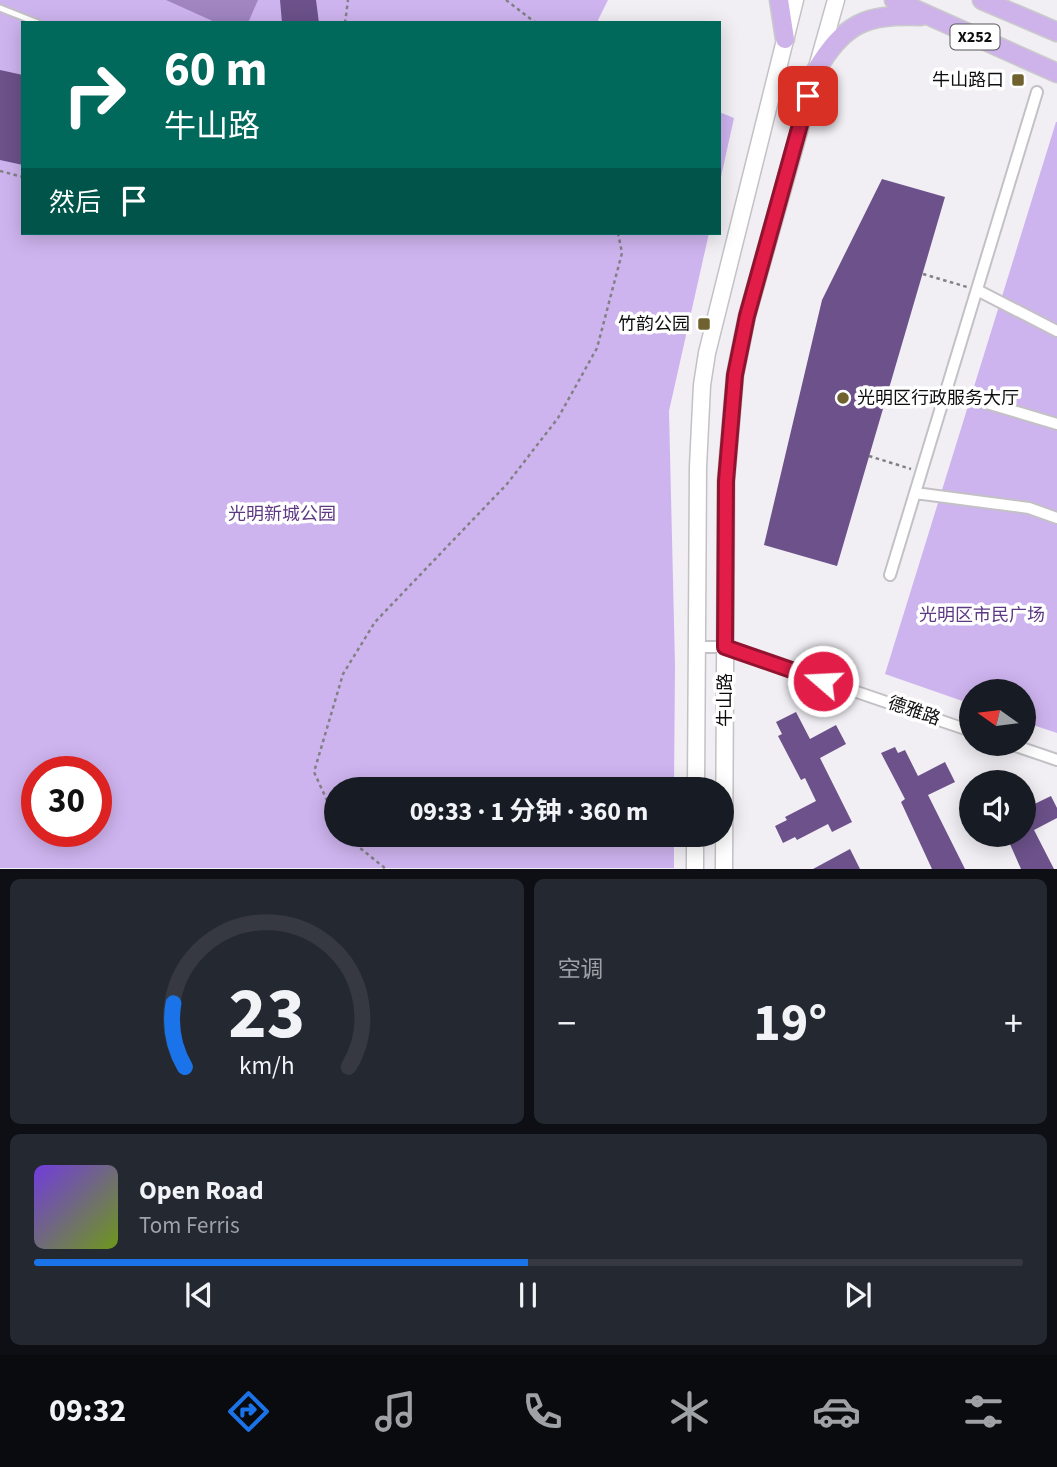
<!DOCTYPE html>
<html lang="zh">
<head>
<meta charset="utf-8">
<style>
  :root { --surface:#171b24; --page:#242831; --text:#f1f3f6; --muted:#9ea1a6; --line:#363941; --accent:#1a73e8 }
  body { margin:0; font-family:"Source Sans 3","Noto Sans SC",sans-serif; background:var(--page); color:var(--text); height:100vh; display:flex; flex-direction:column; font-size:26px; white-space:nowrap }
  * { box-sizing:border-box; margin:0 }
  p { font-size:23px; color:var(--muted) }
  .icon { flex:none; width:38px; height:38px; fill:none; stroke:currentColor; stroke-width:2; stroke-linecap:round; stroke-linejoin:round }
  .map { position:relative; height:869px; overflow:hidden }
  .drawer { display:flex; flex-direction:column; gap:10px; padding:10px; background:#0d0f14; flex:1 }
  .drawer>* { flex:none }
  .guide { position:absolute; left:21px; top:21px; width:700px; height:214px; border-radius:0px; box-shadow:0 4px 18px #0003; background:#00695c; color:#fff; overflow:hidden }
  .needle { width:46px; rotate:284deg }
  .controls { position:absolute; left:959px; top:679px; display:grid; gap:14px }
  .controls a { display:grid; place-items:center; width:77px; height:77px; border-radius:50%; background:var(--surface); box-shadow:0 4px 18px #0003; font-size:35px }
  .speed { position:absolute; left:21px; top:756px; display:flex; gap:14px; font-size:35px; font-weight:700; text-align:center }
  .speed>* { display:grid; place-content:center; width:91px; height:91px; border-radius:50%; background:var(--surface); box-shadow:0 4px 18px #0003; line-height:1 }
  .speed .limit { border:10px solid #d22; background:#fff; color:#111 }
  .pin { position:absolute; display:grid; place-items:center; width:60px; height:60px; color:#fff; margin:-30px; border-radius:14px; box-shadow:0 4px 10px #0006 }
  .me { position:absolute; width:77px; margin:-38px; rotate:289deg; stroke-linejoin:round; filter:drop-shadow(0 0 5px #0008) }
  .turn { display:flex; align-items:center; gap:24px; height:147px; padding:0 28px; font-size:32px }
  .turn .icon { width:91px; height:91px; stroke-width:2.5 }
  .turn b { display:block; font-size:49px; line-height:60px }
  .then { display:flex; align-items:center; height:66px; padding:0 28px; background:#0003; gap:14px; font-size:26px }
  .big { font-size:52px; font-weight:700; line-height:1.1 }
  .drawer .card { flex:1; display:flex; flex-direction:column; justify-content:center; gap:10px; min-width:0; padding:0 24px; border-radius:10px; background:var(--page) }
  .drawer .dial { align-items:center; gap:0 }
  .dial svg { height:182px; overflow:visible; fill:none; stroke:var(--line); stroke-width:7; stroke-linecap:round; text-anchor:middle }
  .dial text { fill:var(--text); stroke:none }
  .song { display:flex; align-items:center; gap:21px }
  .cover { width:84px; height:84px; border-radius:10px; background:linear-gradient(135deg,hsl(260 70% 55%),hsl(80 70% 35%)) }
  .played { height:7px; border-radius:4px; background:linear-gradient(90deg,var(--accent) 50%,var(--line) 50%) }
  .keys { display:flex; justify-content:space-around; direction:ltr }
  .heat { display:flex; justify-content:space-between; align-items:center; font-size:38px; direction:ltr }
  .drawer .tiles { flex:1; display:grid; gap:10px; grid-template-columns:1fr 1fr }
  .card:last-child { grid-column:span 2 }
  .trip { position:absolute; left:324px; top:777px; width:410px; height:70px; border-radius:35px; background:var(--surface); box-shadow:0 4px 18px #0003; font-weight:700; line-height:70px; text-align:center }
  .tab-bar { display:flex; height:112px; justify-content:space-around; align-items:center; background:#090b0e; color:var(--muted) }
  .tab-bar .icon { width:49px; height:49px }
  .tab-bar .active { color:var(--accent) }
  .tab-bar b { font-size:32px; color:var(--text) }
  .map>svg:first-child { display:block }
</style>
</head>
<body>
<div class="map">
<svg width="1057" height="869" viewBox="0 0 1057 869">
  <rect width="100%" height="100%" fill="#f1eff4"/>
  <!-- green -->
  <path fill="#ceb4ef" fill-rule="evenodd" d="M 0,0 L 608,0 L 598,20 L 600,23 L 23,23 L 23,233 L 709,233 L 669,411 L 675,665 L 674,789 L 336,789 L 336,835 L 674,835 L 674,868 L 0,868 ZM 37,772 L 96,772 L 96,831 L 37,831 Z
    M 719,112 L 734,118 L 719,186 Z
    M 1056,122 L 1057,122 L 1057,733 L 1024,722 L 1024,691 L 971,691 L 971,704 L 885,674 Z"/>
  <!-- water -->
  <path fill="#a085c1" d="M 166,0 L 258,0 L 248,23 L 217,23 Z"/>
  <!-- building -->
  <path fill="#6c518a" d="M 280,0 L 316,0 L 319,23 L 282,23 Z
    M 0,70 L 23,75 L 23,165 L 0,160 Z
    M 882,179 L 945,197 L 837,566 L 764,545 L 822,300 Z
    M 796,712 L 810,739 L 836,725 L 846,744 L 820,758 L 852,822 L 832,832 L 828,824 L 797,840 L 795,837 L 783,843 L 775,826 L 787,820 L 785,817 L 816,801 L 805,778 L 801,780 L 778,736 L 782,734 L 776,722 Z
    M 895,747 L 898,753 L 905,750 L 918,776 L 945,762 L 955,782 L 928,795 L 965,869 L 932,869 L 901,802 L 905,799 L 881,753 Z
    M 1051,796 L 1057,808 L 1057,818 L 1034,830 L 1054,869 L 1021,869 L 1006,835 L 1024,835 L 1024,809 Z
    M 850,849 L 860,869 L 813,869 Z"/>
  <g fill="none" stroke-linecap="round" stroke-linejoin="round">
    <defs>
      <path id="lane" d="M 0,8 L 38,23"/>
      <path id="street" d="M 977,290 L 1057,331
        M 946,391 L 1057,424
        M 915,493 L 1029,508 L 1057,518
        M 890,575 L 1037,92
        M 696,647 L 725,647 L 971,731
        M 1010,744 L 1057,760"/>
      <path id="secondary" d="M 696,789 L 698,467 L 702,385 L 707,353 L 795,0
        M 695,869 L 695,835
        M 724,869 L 726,481 L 735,375 L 747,316 L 836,0"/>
      <path id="primary" d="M 779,0 L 785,39
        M 894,0 L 1057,73
        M 982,0 L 1057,32
        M 815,72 C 845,23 864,14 921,16"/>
    </defs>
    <!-- lane casing -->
    <use href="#lane" stroke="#c3c1c5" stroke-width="9"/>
    <!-- street casing -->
    <use href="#street" stroke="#c3c1c5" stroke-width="14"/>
    <!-- secondary casing -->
    <use href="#secondary" stroke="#c3c1c5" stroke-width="19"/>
    <!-- primary casing -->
    <use href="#primary" stroke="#cacaca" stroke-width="21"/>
    <!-- path -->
    <path stroke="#828084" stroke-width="2.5" stroke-dasharray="3.5 3.5" stroke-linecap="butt" d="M 506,0 L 536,23
      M 345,23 L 348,0
      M 0,171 L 23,177
      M 923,274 L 967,287
      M 869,456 L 911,469
      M 336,820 L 314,772 L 343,674 L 375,622 L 507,484 L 558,418 L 597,348 L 622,253 L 618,233
      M 344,835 L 386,869"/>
    <!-- lane -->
    <use href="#lane" stroke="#fff" stroke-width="5"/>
    <!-- street -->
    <use href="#street" stroke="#fff" stroke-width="10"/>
    <!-- secondary -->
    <use href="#secondary" stroke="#fff" stroke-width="16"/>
    <!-- primary -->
    <use href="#primary" stroke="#ceb3eb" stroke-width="18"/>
  </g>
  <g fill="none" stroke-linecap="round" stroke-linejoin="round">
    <defs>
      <path id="route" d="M 808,96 L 747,316 L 735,375 L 726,481 L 725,647 L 823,681"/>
    </defs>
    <!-- route casing -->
    <use href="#route" stroke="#92132f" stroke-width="18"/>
    <!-- route -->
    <use href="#route" stroke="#e11d48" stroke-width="12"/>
  </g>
  <!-- markers -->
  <g fill="#6f622f" stroke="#fff" stroke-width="2.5">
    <rect x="1011" y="73" width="14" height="14" rx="3.5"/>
    <rect x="697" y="317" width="14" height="14" rx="3.5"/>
    <circle cx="843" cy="398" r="7"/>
  </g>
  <g text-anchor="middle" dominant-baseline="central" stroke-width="7" stroke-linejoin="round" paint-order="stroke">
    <!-- shield labels -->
    <rect fill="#fff" stroke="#565657" stroke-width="2" x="950.5" y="24.5" width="49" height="25" rx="5"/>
    <g font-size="16" font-weight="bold" fill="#0e0d0f">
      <text x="975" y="37">X252</text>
    </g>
    <!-- poi labels -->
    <g font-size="18" fill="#0e0d0f" stroke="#fff" text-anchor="end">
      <text x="1004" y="80">牛山路口</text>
      <text x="690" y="324">竹韵公园</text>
      <text x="857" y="398" text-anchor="start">光明区行政服务大厅</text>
    </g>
    <!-- park labels -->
    <g font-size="18" fill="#5e3983" stroke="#fff">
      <text x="282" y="514">光明新城公园</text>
      <text x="982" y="615">光明区市民广场</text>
    </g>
    <!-- street labels -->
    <g font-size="18" fill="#0e0d0f" stroke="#fff">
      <text transform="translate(725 700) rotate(-90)">牛山路</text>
      <text transform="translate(914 711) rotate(19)">德雅路</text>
    </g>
  </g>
</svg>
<div class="controls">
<a><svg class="needle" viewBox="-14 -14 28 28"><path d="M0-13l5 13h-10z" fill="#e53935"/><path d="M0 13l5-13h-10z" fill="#9ea1a6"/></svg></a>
<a><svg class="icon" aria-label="sound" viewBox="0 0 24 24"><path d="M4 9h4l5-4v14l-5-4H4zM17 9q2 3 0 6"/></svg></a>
</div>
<div class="speed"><div class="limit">30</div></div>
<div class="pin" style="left:808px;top:96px;background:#d93025"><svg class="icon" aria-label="arrive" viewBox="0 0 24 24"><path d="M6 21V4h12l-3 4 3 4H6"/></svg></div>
<svg class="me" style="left:823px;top:681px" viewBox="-20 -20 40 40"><circle r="17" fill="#e11d48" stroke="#fff" stroke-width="3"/><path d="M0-11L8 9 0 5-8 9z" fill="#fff"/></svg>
<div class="trip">09:33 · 1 分钟 · 360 m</div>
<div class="guide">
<div class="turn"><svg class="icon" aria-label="right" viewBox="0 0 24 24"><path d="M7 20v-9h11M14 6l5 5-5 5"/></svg><div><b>60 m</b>牛山路</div></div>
<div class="then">然后<svg class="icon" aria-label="arrive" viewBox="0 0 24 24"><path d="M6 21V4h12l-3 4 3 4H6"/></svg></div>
</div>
</div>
<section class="drawer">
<div class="tiles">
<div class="card dial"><svg viewBox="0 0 100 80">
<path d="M14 69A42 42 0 1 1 86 69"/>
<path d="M14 69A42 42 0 0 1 9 41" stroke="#1a73e8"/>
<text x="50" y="56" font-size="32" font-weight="700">23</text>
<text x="50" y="72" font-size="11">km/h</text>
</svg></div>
<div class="card"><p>空调</p>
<div class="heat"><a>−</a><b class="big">19°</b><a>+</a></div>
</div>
<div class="card">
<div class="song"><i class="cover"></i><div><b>Open Road</b><p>Tom Ferris</p></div></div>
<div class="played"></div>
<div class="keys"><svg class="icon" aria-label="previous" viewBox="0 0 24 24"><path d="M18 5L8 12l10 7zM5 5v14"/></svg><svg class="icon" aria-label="pause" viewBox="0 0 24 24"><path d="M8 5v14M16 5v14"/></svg><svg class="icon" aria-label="next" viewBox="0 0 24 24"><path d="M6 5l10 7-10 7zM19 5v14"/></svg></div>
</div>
</div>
</section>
<nav class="tab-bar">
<b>09:32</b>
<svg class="icon active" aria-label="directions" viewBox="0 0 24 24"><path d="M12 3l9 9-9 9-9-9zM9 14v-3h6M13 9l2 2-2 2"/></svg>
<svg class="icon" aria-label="music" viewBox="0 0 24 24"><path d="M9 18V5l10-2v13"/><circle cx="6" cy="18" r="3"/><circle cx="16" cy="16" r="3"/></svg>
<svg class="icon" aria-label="phone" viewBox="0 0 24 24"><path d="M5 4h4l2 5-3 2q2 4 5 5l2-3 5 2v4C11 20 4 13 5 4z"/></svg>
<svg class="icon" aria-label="climate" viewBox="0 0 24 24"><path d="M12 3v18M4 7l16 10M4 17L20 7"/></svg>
<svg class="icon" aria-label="car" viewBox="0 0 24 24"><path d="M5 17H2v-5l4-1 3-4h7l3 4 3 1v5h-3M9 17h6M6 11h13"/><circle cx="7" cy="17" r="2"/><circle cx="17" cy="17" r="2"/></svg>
<svg class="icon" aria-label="filters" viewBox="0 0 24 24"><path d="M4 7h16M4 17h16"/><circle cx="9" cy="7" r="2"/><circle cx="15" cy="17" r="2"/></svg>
</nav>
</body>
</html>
